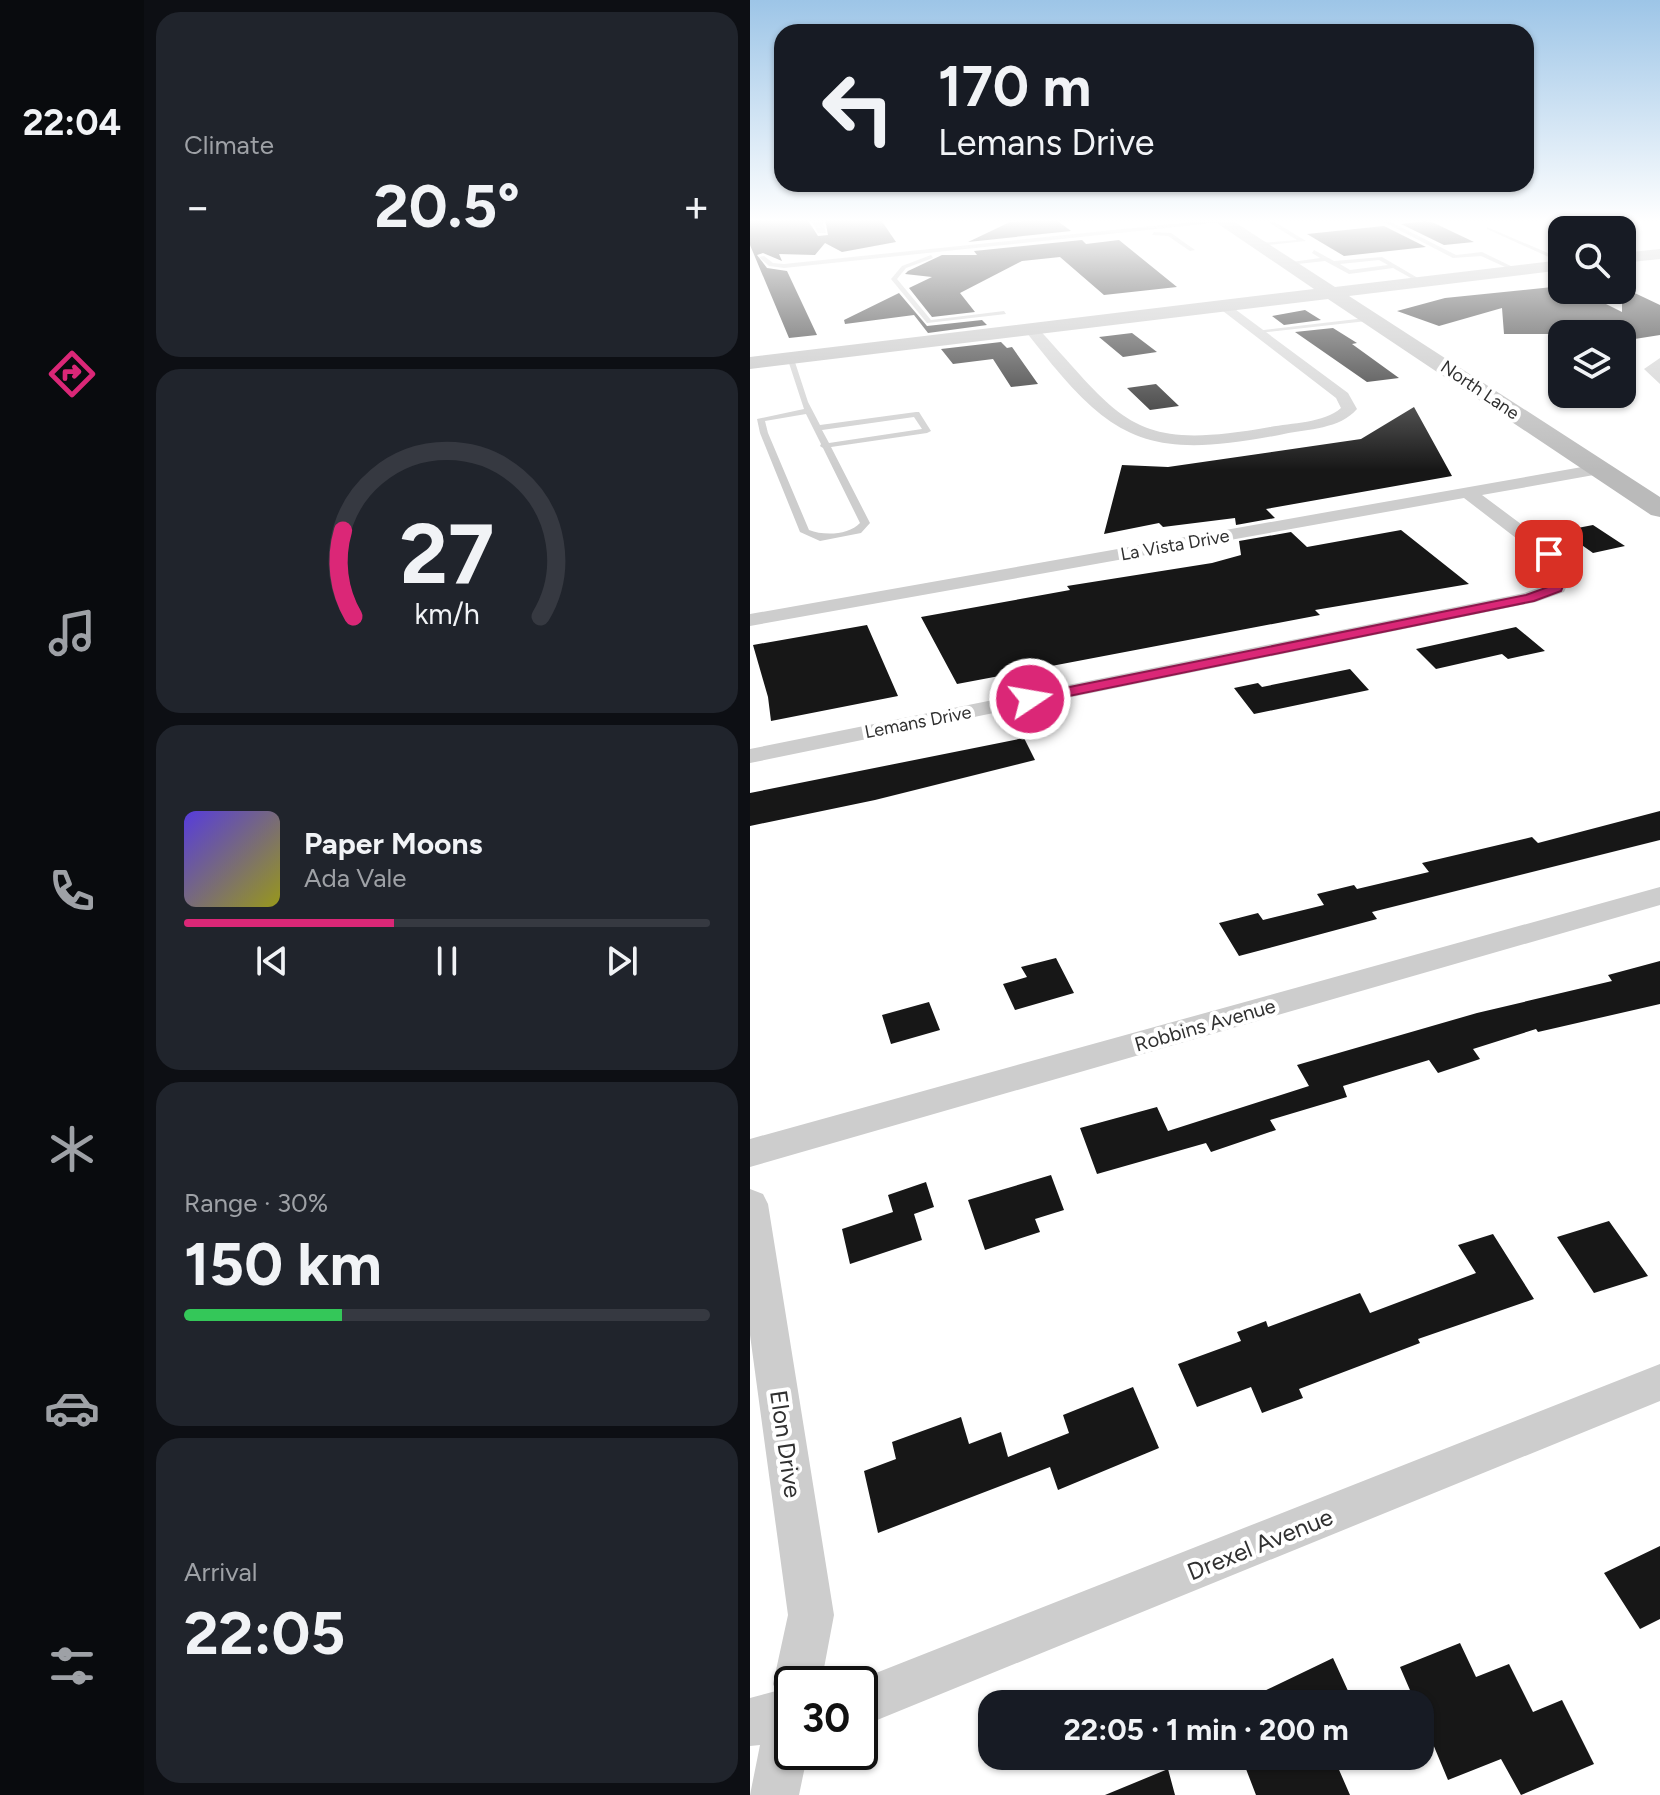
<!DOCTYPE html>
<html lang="en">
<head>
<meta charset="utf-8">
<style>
  :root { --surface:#171b24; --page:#20242c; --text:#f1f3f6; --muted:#9ea1a6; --line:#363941; --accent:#db2777 }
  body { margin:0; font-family:Figtree,sans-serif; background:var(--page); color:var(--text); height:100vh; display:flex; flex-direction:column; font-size:30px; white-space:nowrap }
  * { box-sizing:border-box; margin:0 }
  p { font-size:26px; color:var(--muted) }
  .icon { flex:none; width:44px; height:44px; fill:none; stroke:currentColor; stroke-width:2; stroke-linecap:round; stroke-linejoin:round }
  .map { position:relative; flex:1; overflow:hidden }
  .sheet { display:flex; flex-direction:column; gap:12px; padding:12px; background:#0d0f14; width:606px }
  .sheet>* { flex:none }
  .top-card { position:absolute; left:24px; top:24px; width:760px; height:168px; border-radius:24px; box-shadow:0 2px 6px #0004; background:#171b24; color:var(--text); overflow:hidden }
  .tools { position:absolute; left:798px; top:216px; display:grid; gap:16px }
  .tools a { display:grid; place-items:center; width:88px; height:88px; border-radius:16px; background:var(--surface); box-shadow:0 2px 6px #0004; font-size:40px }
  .speed { position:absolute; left:24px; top:1666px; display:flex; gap:16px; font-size:40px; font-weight:700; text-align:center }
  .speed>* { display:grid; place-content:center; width:104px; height:104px; border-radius:50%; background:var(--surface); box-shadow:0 2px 6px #0004; line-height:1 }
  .speed .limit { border:4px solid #111; border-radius:12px; background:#fff; color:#111 }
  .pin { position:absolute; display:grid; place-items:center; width:68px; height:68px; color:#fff; margin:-34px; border-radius:16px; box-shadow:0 4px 12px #0006 }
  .me { position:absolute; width:88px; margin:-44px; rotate:78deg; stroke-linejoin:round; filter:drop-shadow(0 0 6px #0008) }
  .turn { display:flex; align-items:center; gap:28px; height:168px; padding:0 32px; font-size:36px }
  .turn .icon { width:104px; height:104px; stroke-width:2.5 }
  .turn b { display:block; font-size:56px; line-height:68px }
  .big { font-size:60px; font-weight:700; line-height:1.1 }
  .sheet .widget { flex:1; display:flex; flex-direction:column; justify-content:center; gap:12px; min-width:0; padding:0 28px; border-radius:24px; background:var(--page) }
  .sheet .dial { align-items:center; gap:0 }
  .dial svg { height:208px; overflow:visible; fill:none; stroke:var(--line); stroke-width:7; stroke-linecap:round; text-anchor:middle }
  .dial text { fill:var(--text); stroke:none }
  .song { display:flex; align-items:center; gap:24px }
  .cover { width:96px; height:96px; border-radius:12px; background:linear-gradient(135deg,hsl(250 70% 55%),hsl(60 70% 35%)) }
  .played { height:8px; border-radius:4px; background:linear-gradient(90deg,var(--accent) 40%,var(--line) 40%) }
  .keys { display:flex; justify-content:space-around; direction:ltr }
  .heat { display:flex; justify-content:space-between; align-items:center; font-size:44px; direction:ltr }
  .charge { height:12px; border-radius:6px; background:linear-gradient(90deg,#34c759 30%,var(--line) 0) }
  .trip { position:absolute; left:228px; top:1690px; width:456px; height:80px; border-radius:24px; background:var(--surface); box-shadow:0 2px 6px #0004; font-weight:700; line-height:80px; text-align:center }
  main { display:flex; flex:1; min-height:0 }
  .dock { display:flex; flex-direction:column; width:144px; justify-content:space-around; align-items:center; background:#090b0e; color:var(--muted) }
  .dock .icon { width:56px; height:56px }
  .dock .active { color:var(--accent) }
  .dock b { font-size:36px; color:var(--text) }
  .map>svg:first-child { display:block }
</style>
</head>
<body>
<main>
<nav class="dock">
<b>22:04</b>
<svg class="icon active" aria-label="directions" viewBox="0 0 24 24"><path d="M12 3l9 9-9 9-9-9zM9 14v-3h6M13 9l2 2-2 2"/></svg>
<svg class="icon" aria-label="music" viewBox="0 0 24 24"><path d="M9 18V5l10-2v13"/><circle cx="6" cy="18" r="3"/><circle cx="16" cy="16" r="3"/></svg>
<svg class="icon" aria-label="phone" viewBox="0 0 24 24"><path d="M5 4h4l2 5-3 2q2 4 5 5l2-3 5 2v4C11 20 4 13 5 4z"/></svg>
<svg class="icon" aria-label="climate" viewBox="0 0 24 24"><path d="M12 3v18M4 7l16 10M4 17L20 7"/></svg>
<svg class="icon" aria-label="car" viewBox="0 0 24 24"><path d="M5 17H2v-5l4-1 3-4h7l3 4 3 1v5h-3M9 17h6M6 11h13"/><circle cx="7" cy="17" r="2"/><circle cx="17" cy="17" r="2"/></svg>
<svg class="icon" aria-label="filters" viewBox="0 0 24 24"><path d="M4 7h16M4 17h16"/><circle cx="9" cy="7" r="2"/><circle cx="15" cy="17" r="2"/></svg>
</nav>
<section class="sheet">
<div class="widget"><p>Climate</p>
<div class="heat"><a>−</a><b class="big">20.5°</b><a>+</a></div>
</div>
<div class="widget dial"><svg viewBox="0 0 100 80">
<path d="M14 69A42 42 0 1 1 86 69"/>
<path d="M14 69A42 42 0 0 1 10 36" stroke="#db2777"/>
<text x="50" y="56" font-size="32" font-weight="700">27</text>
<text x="50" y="72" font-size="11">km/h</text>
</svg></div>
<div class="widget">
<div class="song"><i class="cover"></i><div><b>Paper Moons</b><p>Ada Vale</p></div></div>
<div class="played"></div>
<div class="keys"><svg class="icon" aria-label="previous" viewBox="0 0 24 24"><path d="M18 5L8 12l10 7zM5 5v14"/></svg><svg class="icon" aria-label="pause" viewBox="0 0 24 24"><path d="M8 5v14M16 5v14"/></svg><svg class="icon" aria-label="next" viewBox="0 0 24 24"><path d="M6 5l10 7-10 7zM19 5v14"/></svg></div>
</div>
<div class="widget"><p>Range · 30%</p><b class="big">150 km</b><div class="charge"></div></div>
<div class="widget"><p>Arrival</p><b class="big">22:05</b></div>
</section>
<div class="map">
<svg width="910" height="1795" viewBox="0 0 910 1795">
  <rect width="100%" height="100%" fill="#fff"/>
  <!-- building -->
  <path fill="#171717" d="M 57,219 L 68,236 L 78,235 L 75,219 L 131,220 L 146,242 L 92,252 L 75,243 L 65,255 L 29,254 L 32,261 L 13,253 L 7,255 L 17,268 L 37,271 L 67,335 L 39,338 L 0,245 L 0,220 Z
    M 305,219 L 321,231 L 218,242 L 260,222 Z
    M 675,221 L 684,223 L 724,242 L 694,245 L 651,224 Z
    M 634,226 L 676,247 L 594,256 L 557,234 Z
    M 332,240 L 336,244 L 369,240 L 427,287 L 354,295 L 310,257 L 272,261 L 210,293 L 225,312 L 182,317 L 159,288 L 182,277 L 155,274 L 158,271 L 192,255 L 227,255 L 224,251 Z
    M 812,286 L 812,290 L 828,290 L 872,312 L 872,287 L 910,305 L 910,335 L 872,341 L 872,334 L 754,334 L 752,308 L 689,326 L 647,311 L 695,298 Z
    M 149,293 L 177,326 L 232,320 L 237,325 L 178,333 L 164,315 L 95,324 L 94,320 Z
    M 555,310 L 571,320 L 534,325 L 522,316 Z
    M 583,328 L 607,343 L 602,344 L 649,378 L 617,382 L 545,332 Z
    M 382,333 L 407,352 L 373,357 L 349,337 Z
    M 251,342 L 257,348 L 262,347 L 288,384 L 261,387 L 243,359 L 203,364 L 191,349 Z
    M 406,384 L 429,406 L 400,410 L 377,388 Z
    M 664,407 L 702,476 L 516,509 L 525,518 L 486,525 L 485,518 L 413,527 L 409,523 L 354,534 L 372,465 L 418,467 L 611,439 Z
    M 843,525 L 875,546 L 843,553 L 812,531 Z
    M 651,530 L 719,584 L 565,610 L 570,615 L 207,684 L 171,617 L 320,590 L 317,586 L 462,563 L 491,555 L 489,541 L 541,532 L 557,547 Z
    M 117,625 L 148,696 L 21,721 L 18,697 L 3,645 Z
    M 766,627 L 795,651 L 758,659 L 752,654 L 686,669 L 666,649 Z
    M 600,669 L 619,690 L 504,714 L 484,688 L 508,683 L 512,687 Z
    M 274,738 L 285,760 L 125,800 L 0,826 L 0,793 Z
    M 910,811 L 910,840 L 622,912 L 627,919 L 489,956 L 469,923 L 508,913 L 513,920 L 574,905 L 567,894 L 604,885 L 607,889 L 679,872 L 672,863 L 782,837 L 788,843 Z
    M 306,958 L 324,993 L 265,1010 L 253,984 L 277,977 L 271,967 Z
    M 910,961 L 910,1004 L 788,1032 L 786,1029 L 723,1049 L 730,1059 L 688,1073 L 679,1060 L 593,1086 L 597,1097 L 520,1120 L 526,1130 L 461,1152 L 456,1143 L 347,1174 L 330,1128 L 407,1107 L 418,1131 L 559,1086 L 547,1065 L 727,1013 L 862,981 L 858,975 Z
    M 179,1002 L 190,1030 L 141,1044 L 132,1015 Z
    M 301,1175 L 314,1210 L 285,1219 L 290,1232 L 235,1250 L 218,1200 Z
    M 176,1182 L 184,1207 L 164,1214 L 172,1240 L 100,1264 L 92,1229 L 143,1212 L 138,1195 Z
    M 859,1221 L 898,1276 L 844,1293 L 807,1237 Z
    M 743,1234 L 784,1299 L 668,1339 L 670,1343 L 549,1389 L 553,1398 L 512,1413 L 501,1387 L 447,1407 L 428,1364 L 491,1341 L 487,1332 L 516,1321 L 518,1327 L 610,1293 L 620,1313 L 726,1273 L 708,1245 Z
    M 383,1387 L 409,1448 L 308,1490 L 300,1467 L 128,1533 L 114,1471 L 146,1459 L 142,1442 L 211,1417 L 219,1444 L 251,1432 L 258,1457 L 319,1433 L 313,1415 Z
    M 910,1546 L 910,1619 L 890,1629 L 854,1573 Z
    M 710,1643 L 726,1677 L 759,1664 L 783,1712 L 812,1700 L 844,1764 L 771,1795 L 751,1759 L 698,1780 L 670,1713 L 670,1704 L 666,1704 L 650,1667 Z
    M 583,1658 L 604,1704 L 487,1704 Z
    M 491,1756 L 583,1756 L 600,1795 L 506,1795 Z
    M 418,1769 L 425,1795 L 355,1795 Z"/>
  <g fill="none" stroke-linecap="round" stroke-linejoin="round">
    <!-- lane -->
    <path fill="#cdcdcd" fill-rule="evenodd" d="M 471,219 L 473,222 L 34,268 L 19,266 L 9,257 L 14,256 L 23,263 L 34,264 Z
      M 513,219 L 520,219 L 556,241 L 508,246 L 510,243 L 547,240 Z
      M 628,219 L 635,219 L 706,255 L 732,252 L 769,270 L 764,271 L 731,256 L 703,258 Z
      M 737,227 L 812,259 L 812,263 L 737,229 Z
      M 404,232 L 421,233 L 445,250 L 440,251 L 418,236 L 402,235 Z
      M 564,250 L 584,261 L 632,257 L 673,281 L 668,282 L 643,268 L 599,274 L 575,261 L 538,265 L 535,263 L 570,258 L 562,253 ZM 629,260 L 638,265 L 600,270 L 590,264 Z
      M 181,255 L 183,258 L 156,268 L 147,279 L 181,320 L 254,311 L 256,314 L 177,323 L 141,279 L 152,266 Z
      M 624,317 L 626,320 L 509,333 L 506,331 Z
      M 37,357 L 44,359 L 58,402 L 70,425 L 166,412 L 169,412 L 181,431 L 177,433 L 81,447 L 120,523 L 111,533 L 70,541 L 50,532 L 10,433 L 7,419 L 54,409 ZM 56,414 L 71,444 L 70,446 L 73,448 L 110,523 C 99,535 74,536 59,530 L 18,433 L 15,421 ZM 164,417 L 172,429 L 79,443 L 72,430 Z"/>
    <!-- street -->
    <path fill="#cdcdcd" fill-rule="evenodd" d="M 60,219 L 72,219 L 76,233 L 68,233 Z
      M 474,301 L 598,393 L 607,409 C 590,429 558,429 534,434 C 393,462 360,441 274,329 L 286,326 C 374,422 381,452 520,427 C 541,423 574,423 591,408 L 586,398 L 469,308 L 469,302 Z
      M 910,358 L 910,384 L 894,369 Z
      M 849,464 L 855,465 L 855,473 L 732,495 L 806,550 L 823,573 L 814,592 L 786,602 L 0,763 L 0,749 L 774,593 L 798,584 L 803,573 L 792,558 L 714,498 L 0,626 L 0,614 Z
      M 910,887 L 910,905 L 0,1167 L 0,1139 Z
      M 0,1189 L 13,1194 L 18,1204 L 84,1615 L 71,1684 L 42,1684 L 42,1752 L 58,1752 L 49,1795 L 0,1795 L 10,1745 L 0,1746 L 0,1698 L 26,1691 L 23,1684 L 38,1615 L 0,1335 Z
      M 910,1364 L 910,1401 L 110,1727 L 110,1684 L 98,1684 Z"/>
    <!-- secondary -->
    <path fill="#bababa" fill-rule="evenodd" d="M 461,219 L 480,219 L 585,287 L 812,260 L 812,270 L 599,296 L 910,497 L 910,517 L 901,515 L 578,299 L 0,369 L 0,357 L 564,289 Z
      M 910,249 L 910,259 L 872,263 L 872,253 Z"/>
  </g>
  <!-- sky -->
  <linearGradient id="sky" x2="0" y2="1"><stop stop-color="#9dc5e7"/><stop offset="0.47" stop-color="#fff"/><stop offset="1" stop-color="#fff" stop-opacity="0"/></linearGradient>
  <rect width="910" height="470" fill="url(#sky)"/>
  <!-- route -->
  <path fill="#db2777" stroke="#8e194d" stroke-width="2" d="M 799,550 L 819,573 L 811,591 L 784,601 L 280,704 L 273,699 L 280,695 L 776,595 L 801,586 L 806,573 L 793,554 Z"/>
  <g text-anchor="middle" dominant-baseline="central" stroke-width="8" stroke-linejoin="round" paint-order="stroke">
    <!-- far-street labels -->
    <g font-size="18" fill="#303030" stroke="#fff">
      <text transform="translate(730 390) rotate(34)">North Lane</text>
      <text transform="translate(425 545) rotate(-10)">La Vista Drive</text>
      <text transform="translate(168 722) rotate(-11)">Lemans Drive</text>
    </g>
    <!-- street labels -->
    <g font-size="20" fill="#303030" stroke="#fff">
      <text transform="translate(455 1025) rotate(-16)">Robbins Avenue</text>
    </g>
    <!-- near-street labels -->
    <g font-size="24" fill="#303030" stroke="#fff">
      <text transform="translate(36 1444) rotate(82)">Elon Drive</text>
      <text transform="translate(510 1544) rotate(-22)">Drexel Avenue</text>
    </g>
  </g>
</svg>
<div class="tools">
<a><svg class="icon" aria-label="search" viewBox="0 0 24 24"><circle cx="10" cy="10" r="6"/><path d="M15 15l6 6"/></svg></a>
<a><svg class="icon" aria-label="layers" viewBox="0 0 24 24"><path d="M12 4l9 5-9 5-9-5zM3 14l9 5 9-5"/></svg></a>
</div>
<div class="speed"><div class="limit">30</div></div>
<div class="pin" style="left:799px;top:554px;background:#d93025"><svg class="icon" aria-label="arrive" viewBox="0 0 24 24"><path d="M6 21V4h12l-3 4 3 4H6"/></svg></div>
<svg class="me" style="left:280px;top:699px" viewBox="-20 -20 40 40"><circle r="17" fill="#db2777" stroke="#fff" stroke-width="3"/><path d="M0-11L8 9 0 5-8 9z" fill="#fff"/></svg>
<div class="trip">22:05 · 1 min · 200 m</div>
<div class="top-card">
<div class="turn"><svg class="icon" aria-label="left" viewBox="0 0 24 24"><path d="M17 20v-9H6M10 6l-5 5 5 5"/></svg><div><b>170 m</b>Lemans Drive</div></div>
</div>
</div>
</main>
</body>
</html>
